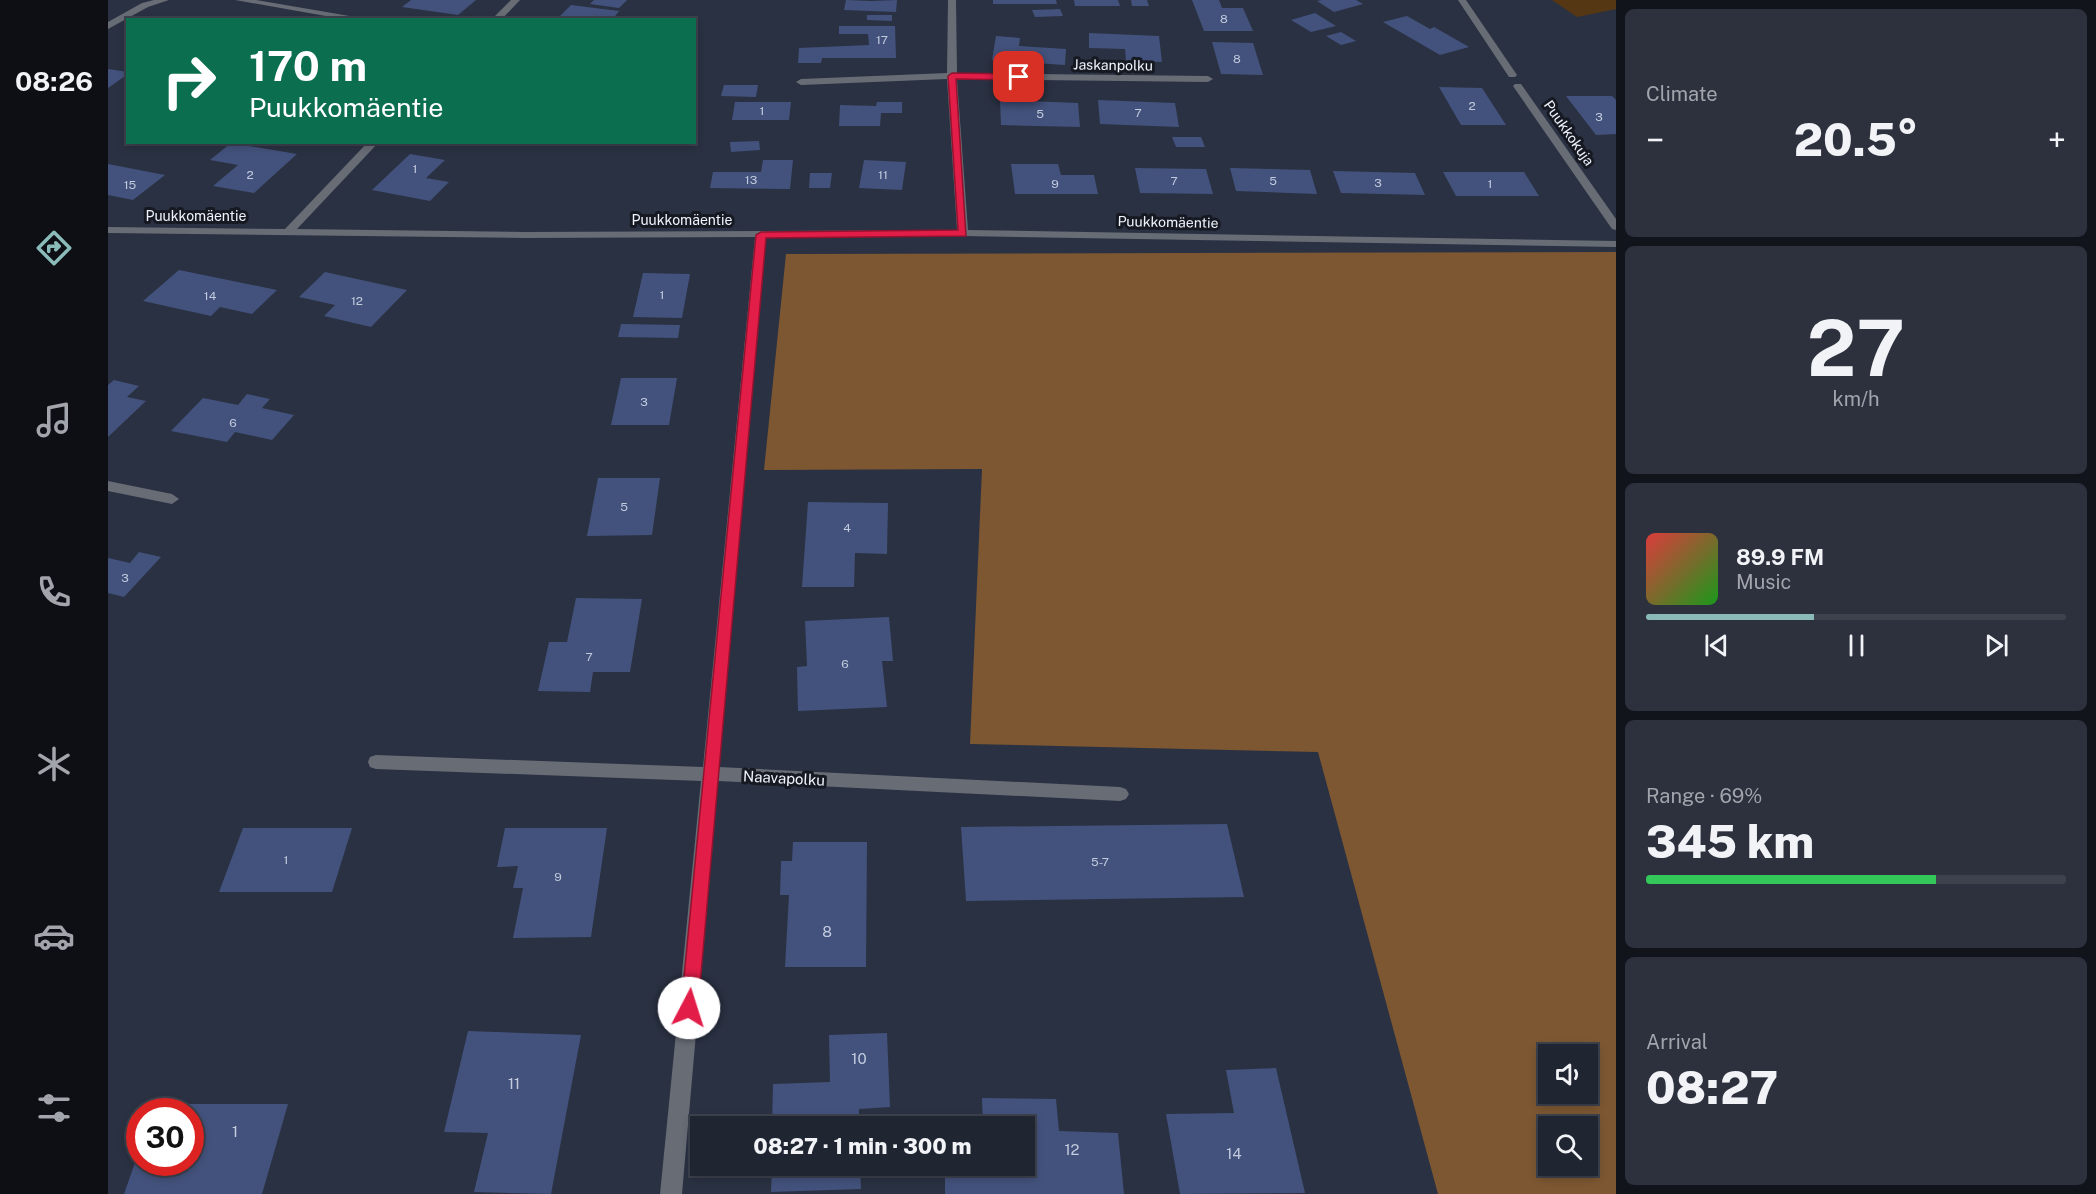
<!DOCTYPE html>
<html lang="en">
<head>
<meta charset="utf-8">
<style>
  :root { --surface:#202532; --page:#2d313e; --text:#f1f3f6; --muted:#a2a5ac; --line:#3d424d; --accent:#8bbbb9 }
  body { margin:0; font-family:"Public Sans",sans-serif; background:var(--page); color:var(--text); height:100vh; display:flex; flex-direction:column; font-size:22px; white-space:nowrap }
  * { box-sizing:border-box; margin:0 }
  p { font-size:20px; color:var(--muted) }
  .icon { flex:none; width:33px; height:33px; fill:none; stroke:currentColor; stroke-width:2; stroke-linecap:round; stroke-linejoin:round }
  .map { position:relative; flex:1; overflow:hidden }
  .panel { display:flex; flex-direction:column; gap:9px; padding:9px; background:#12141c; width:480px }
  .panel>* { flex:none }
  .banner { position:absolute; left:18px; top:18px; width:570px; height:126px; border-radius:0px; box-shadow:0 3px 9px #0003,0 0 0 2px var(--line); background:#0b6e4f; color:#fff; overflow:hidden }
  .buttons { position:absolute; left:1430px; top:1044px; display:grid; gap:12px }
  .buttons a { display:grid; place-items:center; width:60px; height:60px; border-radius:0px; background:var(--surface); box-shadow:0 3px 9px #0003,0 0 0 2px var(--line); font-size:30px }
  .speed { position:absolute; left:18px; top:1098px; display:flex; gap:12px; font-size:30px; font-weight:700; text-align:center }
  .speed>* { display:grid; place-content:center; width:78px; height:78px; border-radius:50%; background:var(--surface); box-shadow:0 3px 9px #0003,0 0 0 2px var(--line); line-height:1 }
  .speed .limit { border:9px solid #d22; background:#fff; color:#111 }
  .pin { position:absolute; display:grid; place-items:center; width:51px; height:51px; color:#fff; margin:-26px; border-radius:12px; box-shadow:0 3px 9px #0006 }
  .me { position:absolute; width:66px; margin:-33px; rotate:5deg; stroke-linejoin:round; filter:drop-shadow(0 0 4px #0008) }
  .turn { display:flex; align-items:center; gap:21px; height:126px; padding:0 24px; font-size:27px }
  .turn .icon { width:78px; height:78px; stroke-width:2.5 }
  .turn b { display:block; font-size:42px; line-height:51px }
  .big { font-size:45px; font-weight:800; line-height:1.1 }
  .panel .tile { flex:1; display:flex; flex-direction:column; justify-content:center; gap:9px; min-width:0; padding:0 21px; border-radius:9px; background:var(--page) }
  .panel .dial { align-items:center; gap:0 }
  .dial b { font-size:78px; line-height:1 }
  .song { display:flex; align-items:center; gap:18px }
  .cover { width:72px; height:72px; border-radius:9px; background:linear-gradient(135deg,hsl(0 70% 55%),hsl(120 70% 35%)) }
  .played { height:6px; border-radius:3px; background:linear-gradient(90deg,var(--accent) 40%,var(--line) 40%) }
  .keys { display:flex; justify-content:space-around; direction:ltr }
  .heat { display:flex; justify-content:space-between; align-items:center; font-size:33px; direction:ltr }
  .charge { height:9px; border-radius:4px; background:linear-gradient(90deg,#34c759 69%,var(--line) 0) }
  .trip { position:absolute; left:582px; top:1116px; width:345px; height:60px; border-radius:0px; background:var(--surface); box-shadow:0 3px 9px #0003,0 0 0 2px var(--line); font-weight:800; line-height:60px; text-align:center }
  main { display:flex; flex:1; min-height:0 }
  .menu { display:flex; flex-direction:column; width:108px; justify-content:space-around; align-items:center; background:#0d0f14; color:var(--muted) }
  .menu .icon { width:42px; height:42px }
  .menu .current { color:var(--accent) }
  .menu b { font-size:27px; color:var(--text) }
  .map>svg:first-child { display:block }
</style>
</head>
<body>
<main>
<nav class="menu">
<b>08:26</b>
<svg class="icon current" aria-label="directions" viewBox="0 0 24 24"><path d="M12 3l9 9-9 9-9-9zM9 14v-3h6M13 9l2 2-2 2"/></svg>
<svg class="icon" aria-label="music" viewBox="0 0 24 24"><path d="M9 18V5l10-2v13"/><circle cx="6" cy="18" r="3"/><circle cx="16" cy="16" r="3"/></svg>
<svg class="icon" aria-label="phone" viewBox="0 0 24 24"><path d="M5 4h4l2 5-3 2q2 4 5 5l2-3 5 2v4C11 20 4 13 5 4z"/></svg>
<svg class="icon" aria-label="climate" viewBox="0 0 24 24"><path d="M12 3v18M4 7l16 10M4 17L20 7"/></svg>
<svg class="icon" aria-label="car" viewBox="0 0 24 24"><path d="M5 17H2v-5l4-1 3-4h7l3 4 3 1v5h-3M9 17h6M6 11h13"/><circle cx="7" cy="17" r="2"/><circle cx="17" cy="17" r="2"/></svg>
<svg class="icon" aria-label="filters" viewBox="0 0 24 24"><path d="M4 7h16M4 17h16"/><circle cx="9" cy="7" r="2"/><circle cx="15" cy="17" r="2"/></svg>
</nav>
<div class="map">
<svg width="1508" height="1194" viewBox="0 0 1508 1194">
  <rect width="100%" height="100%" fill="#2a3142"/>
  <!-- green -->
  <path fill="#563714" d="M 1444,0 L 1508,0 L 1508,9 L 1469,17 Z"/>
  <!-- forest -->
  <path fill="#7c5732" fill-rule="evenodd" d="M 1508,252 L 1508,1194 L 1330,1194 L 1210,752 L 862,744 L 874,469 L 656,470 L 678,254 ZM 1440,1054 L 1479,1054 L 1479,1094 L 1440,1094 ZM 1440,1126 L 1479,1126 L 1479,1166 L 1440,1166 Z"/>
  <!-- building -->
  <path fill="#43527c" d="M 303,0 L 368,0 L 350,15 L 294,7 Z
    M 486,0 L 519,0 L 511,8 L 482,4 Z
    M 738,0 L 763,1 L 789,0 L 788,12 L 736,10 Z
    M 885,0 L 948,0 L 949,4 L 885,4 Z
    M 966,0 L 1010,0 L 1012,6 L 967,6 Z
    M 1023,0 L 1039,0 L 1041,6 L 1024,6 Z
    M 1084,0 L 1111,0 L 1114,8 L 1135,8 L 1145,31 L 1096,31 Z
    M 1214,0 L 1248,0 L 1255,4 L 1226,12 L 1209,1 Z
    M 463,5 L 511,11 L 504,20 L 448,20 Z
    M 952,9 L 955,16 L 927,17 L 924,10 Z
    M 1207,13 L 1228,26 L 1203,32 L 1183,20 Z
    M 759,15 L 784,15 L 784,21 L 759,20 Z
    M 1299,16 L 1322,29 L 1326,27 L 1361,47 L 1332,55 L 1275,22 Z
    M 731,26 L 787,26 L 788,58 L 714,58 L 713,63 L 690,63 L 691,48 L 761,45 L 760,34 L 731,34 Z
    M 1233,32 L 1248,41 L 1233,45 L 1218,36 Z
    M 981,33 L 1051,36 L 1054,62 L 1018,61 L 1017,49 L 981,48 Z
    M 888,36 L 912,38 L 911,46 L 958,49 L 957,65 L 884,60 Z
    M 1104,42 L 1145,43 L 1155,75 L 1113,74 Z
    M 0,69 L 20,72 L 20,74 L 0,88 Z
    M 616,85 L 650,85 L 648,97 L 613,96 Z
    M 1331,87 L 1374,88 L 1398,125 L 1353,125 Z
    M 1458,96 L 1504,96 L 1508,100 L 1508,134 L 1488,135 Z
    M 892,100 L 970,103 L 972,127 L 893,125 Z
    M 990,100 L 1067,103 L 1071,127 L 992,124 Z
    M 627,102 L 683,102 L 681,120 L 624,120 Z
    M 769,102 L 794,102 L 794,113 L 773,113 L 772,126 L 731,126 L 732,105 L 768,106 Z
    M 1064,137 L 1093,137 L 1097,147 L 1068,147 Z
    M 651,141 L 652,150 L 623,152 L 622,142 Z
    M 123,143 L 189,154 L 146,193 L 105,186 L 130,165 L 102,160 Z
    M 302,154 L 337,160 L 318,178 L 341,182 L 322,201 L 264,190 Z
    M 655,160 L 685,160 L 682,189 L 602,188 L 605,172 L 653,172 Z
    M 756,160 L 798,162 L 794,190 L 751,188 Z
    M 0,164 L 57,175 L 25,200 L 0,195 Z
    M 903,164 L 950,164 L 953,175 L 986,175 L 990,194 L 907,194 Z
    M 1027,168 L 1098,169 L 1105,194 L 1032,193 Z
    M 1122,168 L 1202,170 L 1209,194 L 1128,191 Z
    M 1225,171 L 1307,173 L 1317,195 L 1233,193 Z
    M 1335,172 L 1416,172 L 1431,196 L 1348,196 Z
    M 702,173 L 724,173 L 722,188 L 701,188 Z
    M 71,270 L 169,290 L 144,314 L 112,307 L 103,316 L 35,301 Z
    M 217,272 L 299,290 L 263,327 L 216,316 L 227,305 L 191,297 Z
    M 535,273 L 582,274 L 574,318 L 525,317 Z
    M 513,324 L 572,325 L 570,338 L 510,337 Z
    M 513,378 L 569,378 L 561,425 L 503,425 Z
    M 6,380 L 31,386 L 19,397 L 38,401 L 0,437 L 0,385 Z
    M 139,394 L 162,399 L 154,408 L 186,415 L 164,440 L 127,432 L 119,442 L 63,431 L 95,398 L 130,405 Z
    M 490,478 L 552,478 L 544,535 L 479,536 Z
    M 700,502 L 780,503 L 779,554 L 747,553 L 746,587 L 694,587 Z
    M 31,552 L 53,557 L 16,597 L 0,593 L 0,558 L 22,563 Z
    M 468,598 L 534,599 L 522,672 L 485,672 L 482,692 L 430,691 L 441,642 L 459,642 Z
    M 781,617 L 785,661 L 774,661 L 779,707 L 690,711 L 689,667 L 699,666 L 697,621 Z
    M 1119,824 L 1136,897 L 858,901 L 853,827 Z
    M 135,828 L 244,828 L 224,892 L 111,892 Z
    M 397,828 L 499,828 L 483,937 L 405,938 L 415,888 L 405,888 L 410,866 L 389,867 Z
    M 685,842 L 759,842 L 758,967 L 677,967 L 681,895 L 672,895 L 673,861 L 684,861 Z
    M 360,1031 L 473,1035 L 443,1194 L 366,1192 L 380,1133 L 336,1132 Z
    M 779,1033 L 782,1107 L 751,1109 L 751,1126 L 664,1126 L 665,1084 L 722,1082 L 721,1035 Z
    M 1168,1068 L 1197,1193 L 1072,1194 L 1058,1114 L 1126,1113 L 1118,1070 Z
    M 874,1098 L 948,1099 L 951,1131 L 1010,1133 L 1016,1194 L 837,1194 L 837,1166 L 916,1166 L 916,1126 L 875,1126 Z
    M 48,1104 L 180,1104 L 154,1194 L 16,1194 L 31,1151 L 32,1162 L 82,1162 L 82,1112 L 46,1112 Z
    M 664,1166 L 752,1166 L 753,1189 L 663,1192 Z"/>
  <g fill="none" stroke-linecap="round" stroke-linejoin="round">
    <!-- minor -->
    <path fill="#686c75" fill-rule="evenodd" d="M 46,0 L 61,0 L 40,7 L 0,29 L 0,22 L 34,3 Z
      M 127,0 L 148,0 L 265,20 L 240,20 Z
      M 403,0 L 412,0 L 393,20 L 383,20 Z
      M 840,0 L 848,0 L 849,73 L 1100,76 L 1105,79 L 1100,82 L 849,79 L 860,230 L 1508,241 L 1508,247 L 855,236 L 658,237 L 611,767 L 1012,787 L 1018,789 L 1021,794 L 1018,799 L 1012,801 L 610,781 L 574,1194 L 552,1194 L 593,781 L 268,769 L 262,767 L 260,762 L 262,757 L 268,755 L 595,767 L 647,237 L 417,238 L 0,233 L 0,227 L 177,229 L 260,142 L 271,142 L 189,229 L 417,232 L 849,230 L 839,79 L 693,85 L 688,82 L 693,79 L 839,73 Z
      M 1350,0 L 1358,0 L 1409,75 L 1407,77 L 1401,77 Z
      M 1407,84 L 1413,84 L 1508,219 L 1508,230 L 1504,229 L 1405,86 Z
      M 0,481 L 64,494 L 71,499 L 64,504 L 0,491 Z"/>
  </g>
  <!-- route -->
  <path fill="#e11d48" stroke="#92132f" stroke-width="1.5" d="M 844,73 L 911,74 L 915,77 L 911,80 L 848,79 L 858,236 L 658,238 L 590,1008 L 588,1013 L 581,1016 L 575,1013 L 573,1008 L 648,235 L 653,232 L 850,230 L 840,76 Z"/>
  <g text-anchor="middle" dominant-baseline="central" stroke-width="6" stroke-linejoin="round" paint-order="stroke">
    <!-- number labels -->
    <g font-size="12" fill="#c3cbde">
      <text x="1116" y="19">8</text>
      <text x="774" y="40">17</text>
      <text x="1129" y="59">8</text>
      <text x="1364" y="106">2</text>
      <text x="654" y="111">1</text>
      <text x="1030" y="113">7</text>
      <text x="932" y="114">5</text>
      <text x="1491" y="117">3</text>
      <text x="307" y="169">1</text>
      <text x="142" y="175">2</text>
      <text x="775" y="175">11</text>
      <text x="643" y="180">13</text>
      <text x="1066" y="181">7</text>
      <text x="1165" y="181">5</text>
      <text x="1270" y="183">3</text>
      <text x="947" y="184">9</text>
      <text x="1382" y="184">1</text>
      <text x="22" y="185">15</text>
      <text x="554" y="295">1</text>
      <text x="102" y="296">14</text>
      <text x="249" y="301">12</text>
      <text x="536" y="402">3</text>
      <text x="125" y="423">6</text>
      <text x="516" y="507">5</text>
      <text x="739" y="528">4</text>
      <text x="17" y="578">3</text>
      <text x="481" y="657">7</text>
      <text x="737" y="664">6</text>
      <text x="178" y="860">1</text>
      <text x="992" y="862">5-7</text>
      <text x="450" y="877">9</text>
    </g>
    <!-- far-street labels -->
    <g font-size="14" fill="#eef3fe" stroke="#161921">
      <text transform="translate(1005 65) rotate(1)">Jaskanpolku</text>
      <text transform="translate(1461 133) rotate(55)">Puukkokuja</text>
      <text x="88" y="216">Puukkomäentie</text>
      <text x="574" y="220">Puukkomäentie</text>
      <text transform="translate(1060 222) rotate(1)">Puukkomäentie</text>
    </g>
    <!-- street labels -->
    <g font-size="15" fill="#eef3fe" stroke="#161921">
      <text transform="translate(676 778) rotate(3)">Naavapolku</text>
    </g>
    <!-- near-number labels -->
    <g font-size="15" fill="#c3cbde">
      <text x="719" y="931">8</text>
      <text x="751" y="1058">10</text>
      <text x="406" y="1083">11</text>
      <text x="127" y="1131">1</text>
      <text x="964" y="1149">12</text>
      <text x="1126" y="1153">14</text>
    </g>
  </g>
</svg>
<div class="buttons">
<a><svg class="icon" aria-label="sound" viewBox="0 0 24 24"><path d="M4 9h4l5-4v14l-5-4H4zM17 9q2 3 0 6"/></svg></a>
<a><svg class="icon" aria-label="search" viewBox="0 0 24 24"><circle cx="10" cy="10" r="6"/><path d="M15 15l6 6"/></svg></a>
</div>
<div class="speed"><div class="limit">30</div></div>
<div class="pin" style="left:911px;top:77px;background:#d93025"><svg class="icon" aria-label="arrive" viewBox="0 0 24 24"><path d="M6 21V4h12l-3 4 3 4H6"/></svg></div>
<svg class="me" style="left:581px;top:1008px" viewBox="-20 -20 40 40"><circle r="19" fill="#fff"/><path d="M0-13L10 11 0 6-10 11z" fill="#e11d48"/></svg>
<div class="trip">08:27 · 1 min · 300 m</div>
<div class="banner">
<div class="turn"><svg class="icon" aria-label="right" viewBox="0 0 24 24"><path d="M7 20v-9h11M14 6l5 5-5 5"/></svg><div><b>170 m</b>Puukkomäentie</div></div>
</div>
</div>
<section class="panel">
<div class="tile"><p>Climate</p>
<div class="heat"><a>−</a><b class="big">20.5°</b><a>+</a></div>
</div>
<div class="tile dial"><b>27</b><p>km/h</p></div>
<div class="tile">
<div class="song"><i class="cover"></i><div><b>89.9 FM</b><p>Music</p></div></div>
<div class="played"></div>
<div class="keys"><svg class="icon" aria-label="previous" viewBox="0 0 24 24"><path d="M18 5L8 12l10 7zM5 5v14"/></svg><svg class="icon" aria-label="pause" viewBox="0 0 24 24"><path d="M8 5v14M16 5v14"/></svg><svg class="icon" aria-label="next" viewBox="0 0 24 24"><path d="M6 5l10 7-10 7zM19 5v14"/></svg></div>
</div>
<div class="tile"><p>Range · 69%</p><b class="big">345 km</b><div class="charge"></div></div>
<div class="tile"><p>Arrival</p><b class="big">08:27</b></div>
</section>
</main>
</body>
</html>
